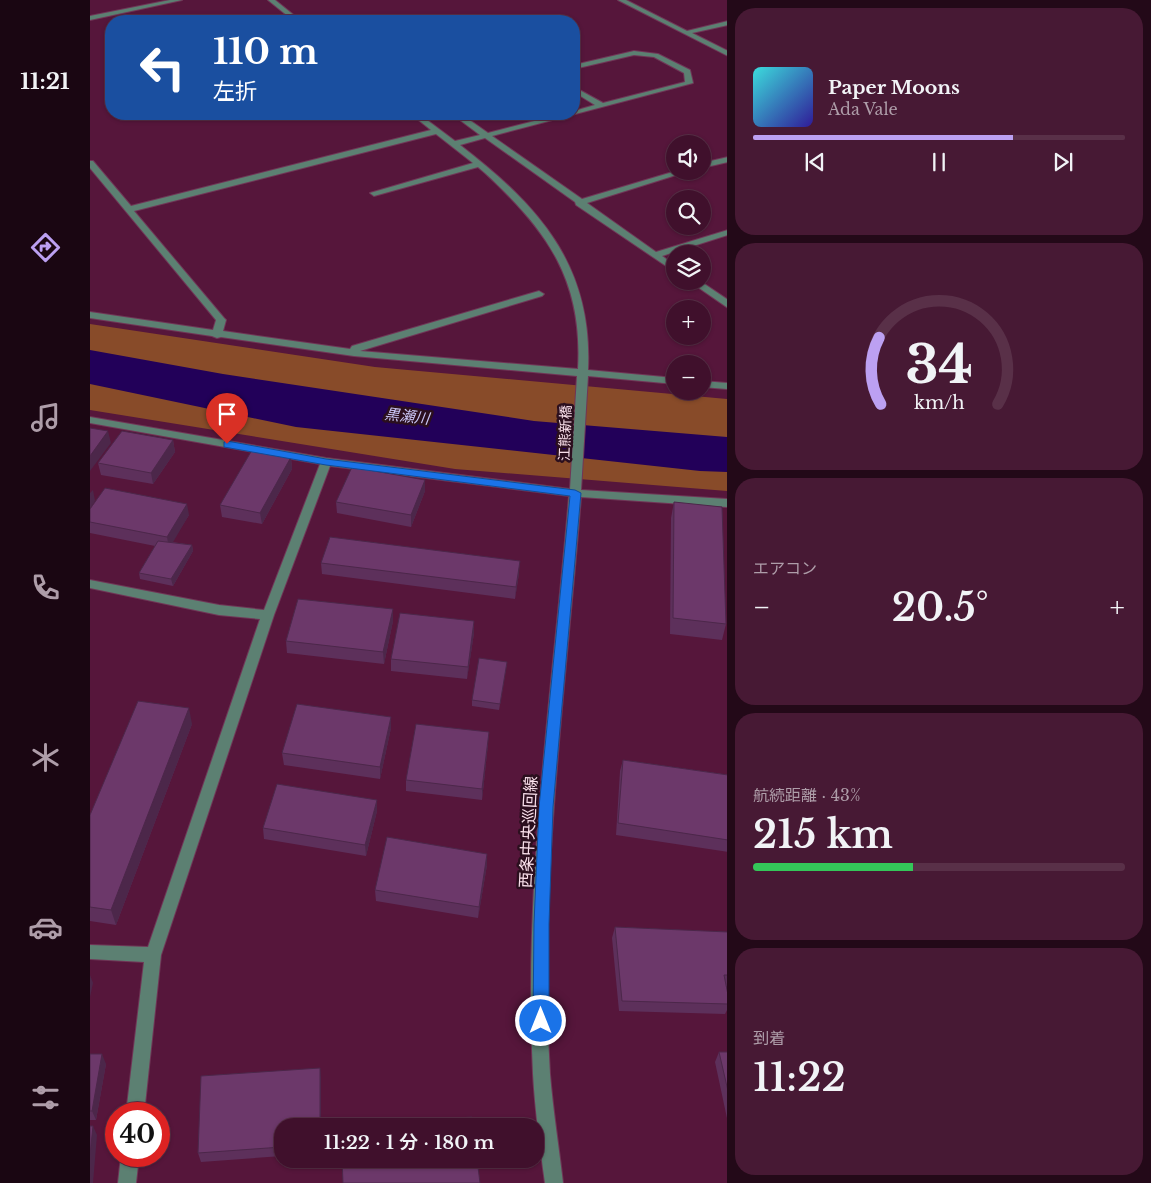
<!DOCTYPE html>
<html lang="ja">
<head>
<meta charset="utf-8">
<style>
  :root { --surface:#40102c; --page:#471934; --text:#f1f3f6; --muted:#ae9da9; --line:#593048; --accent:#bca0f2 }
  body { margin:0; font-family:"Libre Baskerville","Noto Sans JP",serif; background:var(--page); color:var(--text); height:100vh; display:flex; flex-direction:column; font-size:19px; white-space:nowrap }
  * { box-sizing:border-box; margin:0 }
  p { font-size:16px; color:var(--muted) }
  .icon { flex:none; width:28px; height:28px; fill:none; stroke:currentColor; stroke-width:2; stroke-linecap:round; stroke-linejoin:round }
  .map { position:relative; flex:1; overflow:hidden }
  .drawer { display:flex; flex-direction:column; gap:8px; padding:8px; background:#230918; width:424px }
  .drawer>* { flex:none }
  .guide { position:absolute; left:15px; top:15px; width:475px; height:105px; border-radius:20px; box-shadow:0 1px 4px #0004,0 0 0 1px var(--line); background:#1a4fa0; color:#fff; overflow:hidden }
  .controls { position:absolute; left:576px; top:135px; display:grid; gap:10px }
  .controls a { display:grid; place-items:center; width:45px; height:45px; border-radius:50%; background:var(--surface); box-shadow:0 1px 4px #0004,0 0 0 1px var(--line); font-size:25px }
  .speed { position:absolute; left:15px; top:1102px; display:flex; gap:10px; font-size:25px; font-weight:700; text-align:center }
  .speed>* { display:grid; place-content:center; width:65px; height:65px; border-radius:50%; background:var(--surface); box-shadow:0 1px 4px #0004,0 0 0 1px var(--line); line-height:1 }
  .speed .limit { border:8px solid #d22; background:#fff; color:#111 }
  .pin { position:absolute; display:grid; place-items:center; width:42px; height:42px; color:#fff; margin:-51px -21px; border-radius:50% 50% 50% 0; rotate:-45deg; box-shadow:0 0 5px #0007 }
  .pin .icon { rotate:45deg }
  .me { position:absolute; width:55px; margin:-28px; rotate:0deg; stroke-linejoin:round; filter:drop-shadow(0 0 4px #0008) }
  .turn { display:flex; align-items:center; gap:18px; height:105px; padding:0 25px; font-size:22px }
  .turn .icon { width:65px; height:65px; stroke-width:2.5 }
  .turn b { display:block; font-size:35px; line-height:42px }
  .big { font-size:38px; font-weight:600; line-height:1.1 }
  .drawer .widget { flex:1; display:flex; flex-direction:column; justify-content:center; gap:8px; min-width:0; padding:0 18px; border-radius:20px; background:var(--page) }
  .drawer .dial { align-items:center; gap:0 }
  .dial svg { height:130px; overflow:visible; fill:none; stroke:var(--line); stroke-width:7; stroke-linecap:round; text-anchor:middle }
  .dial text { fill:var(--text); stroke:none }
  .song { display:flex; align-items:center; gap:15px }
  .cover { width:60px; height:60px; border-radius:8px; background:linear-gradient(135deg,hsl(180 70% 55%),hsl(250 70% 35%)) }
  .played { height:5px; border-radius:2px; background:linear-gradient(90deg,var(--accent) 70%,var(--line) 70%) }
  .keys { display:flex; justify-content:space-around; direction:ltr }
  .heat { display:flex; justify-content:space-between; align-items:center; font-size:28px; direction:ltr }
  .charge { height:8px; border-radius:4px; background:linear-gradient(90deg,#34c759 43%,var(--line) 0) }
  .trip { position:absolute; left:184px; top:1118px; width:270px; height:50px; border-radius:20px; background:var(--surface); box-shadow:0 1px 4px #0004,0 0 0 1px var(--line); font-weight:600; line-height:50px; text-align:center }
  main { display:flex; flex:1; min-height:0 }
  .dock { display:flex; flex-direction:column; width:90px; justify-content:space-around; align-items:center; background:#1a0612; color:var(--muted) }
  .dock .icon { width:35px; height:35px }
  .dock .on { color:var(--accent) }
  .dock b { font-size:22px; color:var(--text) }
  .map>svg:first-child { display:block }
</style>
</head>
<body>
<main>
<nav class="dock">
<b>11:21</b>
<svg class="icon on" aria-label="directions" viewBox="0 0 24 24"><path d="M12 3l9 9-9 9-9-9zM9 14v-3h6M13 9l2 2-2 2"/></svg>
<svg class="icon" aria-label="music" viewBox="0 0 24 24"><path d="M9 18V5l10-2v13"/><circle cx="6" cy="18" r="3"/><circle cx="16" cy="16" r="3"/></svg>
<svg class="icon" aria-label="phone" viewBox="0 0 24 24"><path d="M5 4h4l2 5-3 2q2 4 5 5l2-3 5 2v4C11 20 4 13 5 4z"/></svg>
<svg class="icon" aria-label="climate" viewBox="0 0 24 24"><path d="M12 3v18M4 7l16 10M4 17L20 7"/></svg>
<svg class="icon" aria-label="car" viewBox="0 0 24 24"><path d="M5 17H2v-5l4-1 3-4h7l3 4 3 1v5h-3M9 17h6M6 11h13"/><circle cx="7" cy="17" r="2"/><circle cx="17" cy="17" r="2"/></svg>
<svg class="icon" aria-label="filters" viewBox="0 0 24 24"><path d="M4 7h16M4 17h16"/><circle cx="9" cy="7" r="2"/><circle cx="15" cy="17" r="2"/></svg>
</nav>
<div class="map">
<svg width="638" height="1183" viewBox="0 0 638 1183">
  <rect width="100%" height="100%" fill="#56163b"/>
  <!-- green -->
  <path fill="#884b29" d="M 0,324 L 285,367 L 637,399 L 637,491 L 365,469 L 0,410 Z"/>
  <!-- water -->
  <path fill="#220059" d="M 0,350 L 133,374 L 444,421 L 637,437 L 637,472 L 610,471 L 206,427 L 0,384 Z"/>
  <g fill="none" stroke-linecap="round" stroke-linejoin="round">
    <defs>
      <path id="minor" d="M 80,0 L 92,0 L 0,20 L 0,16 Z
        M 178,0 L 185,0 L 211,21 L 204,21 Z
        M 528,0 L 536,0 L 597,31 L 638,21 L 638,25 L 602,33 L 638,51 L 638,56 Z
        M 544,51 L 568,54 L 600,70 L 603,83 L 402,136 L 492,199 L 586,171 L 599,171 L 497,203 L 566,252 L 638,230 L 638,235 L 572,256 L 585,265 L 585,272 L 486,205 L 485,202 L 395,138 L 370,145 C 448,205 503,265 498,370 L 585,378 L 585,384 L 498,376 L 491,490 L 638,499 L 638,507 L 491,497 C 476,689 448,881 460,1074 C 463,1111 469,1147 473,1183 L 455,1183 C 450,1147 445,1110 443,1074 C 433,880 463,688 479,496 L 240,466 L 184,615 L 71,955 L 54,1114 L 36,1114 L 54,962 L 0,959 L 0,945 L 58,947 L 170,619 L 129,615 L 0,588 L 0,580 L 129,605 L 174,610 L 230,464 L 0,423 L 0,417 L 236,458 L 480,489 L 487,376 L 264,356 L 131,337 L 127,338 L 122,336 L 0,318 L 0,312 L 123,330 L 126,320 L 0,168 L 0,161 L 3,161 L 41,206 L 341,130 L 321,114 L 329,114 L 365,141 L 390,135 L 362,114 L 371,114 L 398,133 L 472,114 L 484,114 L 484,111 L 505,105 L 484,92 L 484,87 L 513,103 L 595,82 L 594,73 L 564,57 L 544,55 L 484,69 L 484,65 ZM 346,134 L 383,163 L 280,193 L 284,196 L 388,167 L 395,173 C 458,231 493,281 488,369 L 270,351 L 452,296 L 454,294 L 449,291 L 262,346 L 260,349 L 133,331 L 136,320 L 134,318 L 44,211 Z
        M 638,157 L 638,162 L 612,168 L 612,163 Z
        M 599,281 L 610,281 L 638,300 L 638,308 Z
        M 612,381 L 638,383 L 638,389 L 612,387 Z
        M 31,1156 L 49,1156 L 46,1183 L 28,1183 Z"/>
    </defs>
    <!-- minor casing -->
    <use href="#minor" stroke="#703657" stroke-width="2"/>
    <!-- minor -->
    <use href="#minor" fill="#5c8072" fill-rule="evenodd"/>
  </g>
  <!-- wall -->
  <path fill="#5d305b" d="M 83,440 L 85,452 L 63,484 L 11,475 L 8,463 Z
    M 201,457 L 202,469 L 172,524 L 132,517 L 130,505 Z
    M 335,491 L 321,527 L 247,513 L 246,502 Z
    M 584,502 L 636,624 L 632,640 L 580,634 L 581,518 Z
    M 0,509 L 99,515 L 82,542 L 102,545 L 103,551 L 83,586 L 50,579 L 49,573 L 65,546 L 0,533 Z
    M 231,563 L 429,573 L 425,599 L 232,574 Z
    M 303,621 L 294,664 L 197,653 L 196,641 Z
    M 384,621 L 384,633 L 377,679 L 301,671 L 301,659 Z
    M 417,662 L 409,710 L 382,706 L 382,700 Z
    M 301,717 L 301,728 L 290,779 L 194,765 L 192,753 Z
    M 102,724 L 26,925 L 0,921 L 0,815 Z
    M 398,744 L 392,800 L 316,791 L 316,780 Z
    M 533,760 L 638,775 L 638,852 L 526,835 L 530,771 Z
    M 287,800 L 287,811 L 276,856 L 174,839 L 173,828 Z
    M 397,854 L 397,865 L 388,918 L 286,901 L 285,890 Z
    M 525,927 L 638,932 L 638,986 L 636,986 L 638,995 L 638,1008 L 635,1014 L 529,1011 L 522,938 Z
    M 629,1052 L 638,1052 L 638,1123 L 625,1062 Z
    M 0,1054 L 16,1064 L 6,1120 L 0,1120 Z
    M 231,1077 L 231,1126 L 192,1126 L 192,1156 L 111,1162 L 108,1153 Z"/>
  <!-- shaded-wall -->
  <path fill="#4c274a" d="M 18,431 L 21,443 L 0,471 L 0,456 Z
    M 83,440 L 85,452 L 63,484 L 61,473 Z
    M 201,457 L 202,469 L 172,524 L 170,513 Z
    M 335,480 L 335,491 L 321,527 L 321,515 Z
    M 3,490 L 5,501 L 0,509 L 0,493 Z
    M 97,504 L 99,515 L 79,549 L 77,537 Z
    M 102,545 L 103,551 L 83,586 L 81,579 Z
    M 430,561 L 429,573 L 425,599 L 426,587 Z
    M 303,609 L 303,621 L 294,664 L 293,652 Z
    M 384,621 L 384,633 L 377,679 L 378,667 Z
    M 99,708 L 102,724 L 26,925 L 21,910 Z
    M 301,717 L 301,728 L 290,779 L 290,767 Z
    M 399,732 L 398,744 L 392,800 L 392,789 Z
    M 287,800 L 287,811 L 276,856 L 275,845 Z
    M 397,854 L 397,865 L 388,918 L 389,907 Z
    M 0,975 L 3,983 L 0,997 Z
    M 12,1054 L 16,1064 L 6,1120 L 2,1111 Z
    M 230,1068 L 231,1077 L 231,1126 L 230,1126 Z
    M 3,1126 L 7,1135 L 3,1183 L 0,1183 L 0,1155 Z"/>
  <!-- building -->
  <path fill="#6c386a" stroke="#4c274a" d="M 0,428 L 18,431 L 0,456 Z
    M 32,431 L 83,440 L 61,473 L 8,463 Z
    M 162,450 L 201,457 L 170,513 L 130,505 Z
    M 262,467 L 335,480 L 321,515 L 246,502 Z
    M 15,488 L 97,504 L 77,537 L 0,522 L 0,509 Z
    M 584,502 L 632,507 L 636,624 L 583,618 Z
    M 240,537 L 430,561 L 426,587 L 231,563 Z
    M 68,541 L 102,545 L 81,579 L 49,573 Z
    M 208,599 L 303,609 L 293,652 L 196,641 Z
    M 310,613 L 384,621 L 378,667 L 301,659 Z
    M 389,658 L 417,662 L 410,704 L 382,700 Z
    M 48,701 L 99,708 L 21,910 L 0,907 L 0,815 Z
    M 207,704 L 301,717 L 290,767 L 192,753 Z
    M 326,724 L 399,732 L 392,789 L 316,780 Z
    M 533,760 L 638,775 L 638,840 L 528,823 Z
    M 187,784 L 287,800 L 275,845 L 173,828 Z
    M 297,837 L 397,854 L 389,907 L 285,890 Z
    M 525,927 L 638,932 L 638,975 L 634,975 L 638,995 L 638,1004 L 532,1001 Z
    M 629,1052 L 638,1052 L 638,1091 Z
    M 0,1054 L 12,1054 L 2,1111 L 0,1111 Z
    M 230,1068 L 230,1126 L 192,1126 L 192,1147 L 108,1153 L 111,1076 Z
    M 382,1117 L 384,1126 L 251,1126 Z
    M 0,1126 L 3,1126 L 0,1155 Z
    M 252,1159 L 387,1159 L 390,1183 L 253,1183 Z"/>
  <!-- route -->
  <path fill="#1a73e8" stroke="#114b97" d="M 137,441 L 236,459 L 485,490 L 491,493 L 463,807 L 459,924 L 459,1021 L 457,1026 L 451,1028 L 446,1026 L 443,1021 L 444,924 L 449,807 L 480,496 L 236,465 L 134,447 L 134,442 Z"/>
  <g text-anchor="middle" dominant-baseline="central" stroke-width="5" stroke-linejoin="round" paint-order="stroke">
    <!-- street labels -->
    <g font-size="14" fill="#fae1ec" stroke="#2b0f1e">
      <text transform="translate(475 433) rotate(-88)">江熊新橋</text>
    </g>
    <!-- water labels -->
    <g font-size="15" font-style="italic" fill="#cac6f6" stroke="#2b0f1e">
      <text transform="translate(317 416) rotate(7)">黒瀬川</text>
    </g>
    <!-- near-street labels -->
    <g font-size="16" fill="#fae1ec" stroke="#2b0f1e">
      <text transform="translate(438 832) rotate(-87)">西条中央巡回線</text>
    </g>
  </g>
</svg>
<div class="controls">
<a><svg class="icon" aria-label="sound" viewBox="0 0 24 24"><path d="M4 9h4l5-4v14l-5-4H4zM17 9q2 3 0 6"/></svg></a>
<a><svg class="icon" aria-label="search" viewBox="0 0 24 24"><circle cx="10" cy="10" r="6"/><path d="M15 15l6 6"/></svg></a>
<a><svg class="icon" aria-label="layers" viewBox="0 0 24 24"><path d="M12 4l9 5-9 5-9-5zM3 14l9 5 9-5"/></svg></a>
<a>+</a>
<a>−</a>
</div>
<div class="speed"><div class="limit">40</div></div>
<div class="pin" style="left:137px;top:444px;background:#d93025"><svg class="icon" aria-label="arrive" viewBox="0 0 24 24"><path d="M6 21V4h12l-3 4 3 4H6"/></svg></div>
<svg class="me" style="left:451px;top:1021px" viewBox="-20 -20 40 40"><circle r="17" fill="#1a73e8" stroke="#fff" stroke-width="3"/><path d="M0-11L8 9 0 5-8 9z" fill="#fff"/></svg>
<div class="trip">11:22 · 1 分 · 180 m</div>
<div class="guide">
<div class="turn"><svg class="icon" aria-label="left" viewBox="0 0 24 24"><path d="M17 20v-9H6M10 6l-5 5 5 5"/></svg><div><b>110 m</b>左折</div></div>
</div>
</div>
<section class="drawer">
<div class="widget">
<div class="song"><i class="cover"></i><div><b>Paper Moons</b><p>Ada Vale</p></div></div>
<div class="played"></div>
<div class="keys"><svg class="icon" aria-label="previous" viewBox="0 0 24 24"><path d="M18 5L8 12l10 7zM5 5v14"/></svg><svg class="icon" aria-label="pause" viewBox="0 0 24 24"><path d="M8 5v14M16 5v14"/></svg><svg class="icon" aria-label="next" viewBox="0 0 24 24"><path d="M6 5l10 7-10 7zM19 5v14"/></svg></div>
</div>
<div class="widget dial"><svg viewBox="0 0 100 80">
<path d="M14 69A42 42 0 1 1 86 69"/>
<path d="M14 69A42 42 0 0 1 13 28" stroke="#bca0f2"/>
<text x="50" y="56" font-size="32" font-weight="700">34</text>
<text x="50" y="72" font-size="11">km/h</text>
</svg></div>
<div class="widget"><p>エアコン</p>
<div class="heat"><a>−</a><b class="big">20.5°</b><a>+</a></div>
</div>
<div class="widget"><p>航続距離 · 43%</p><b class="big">215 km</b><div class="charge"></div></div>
<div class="widget"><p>到着</p><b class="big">11:22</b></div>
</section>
</main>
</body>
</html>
